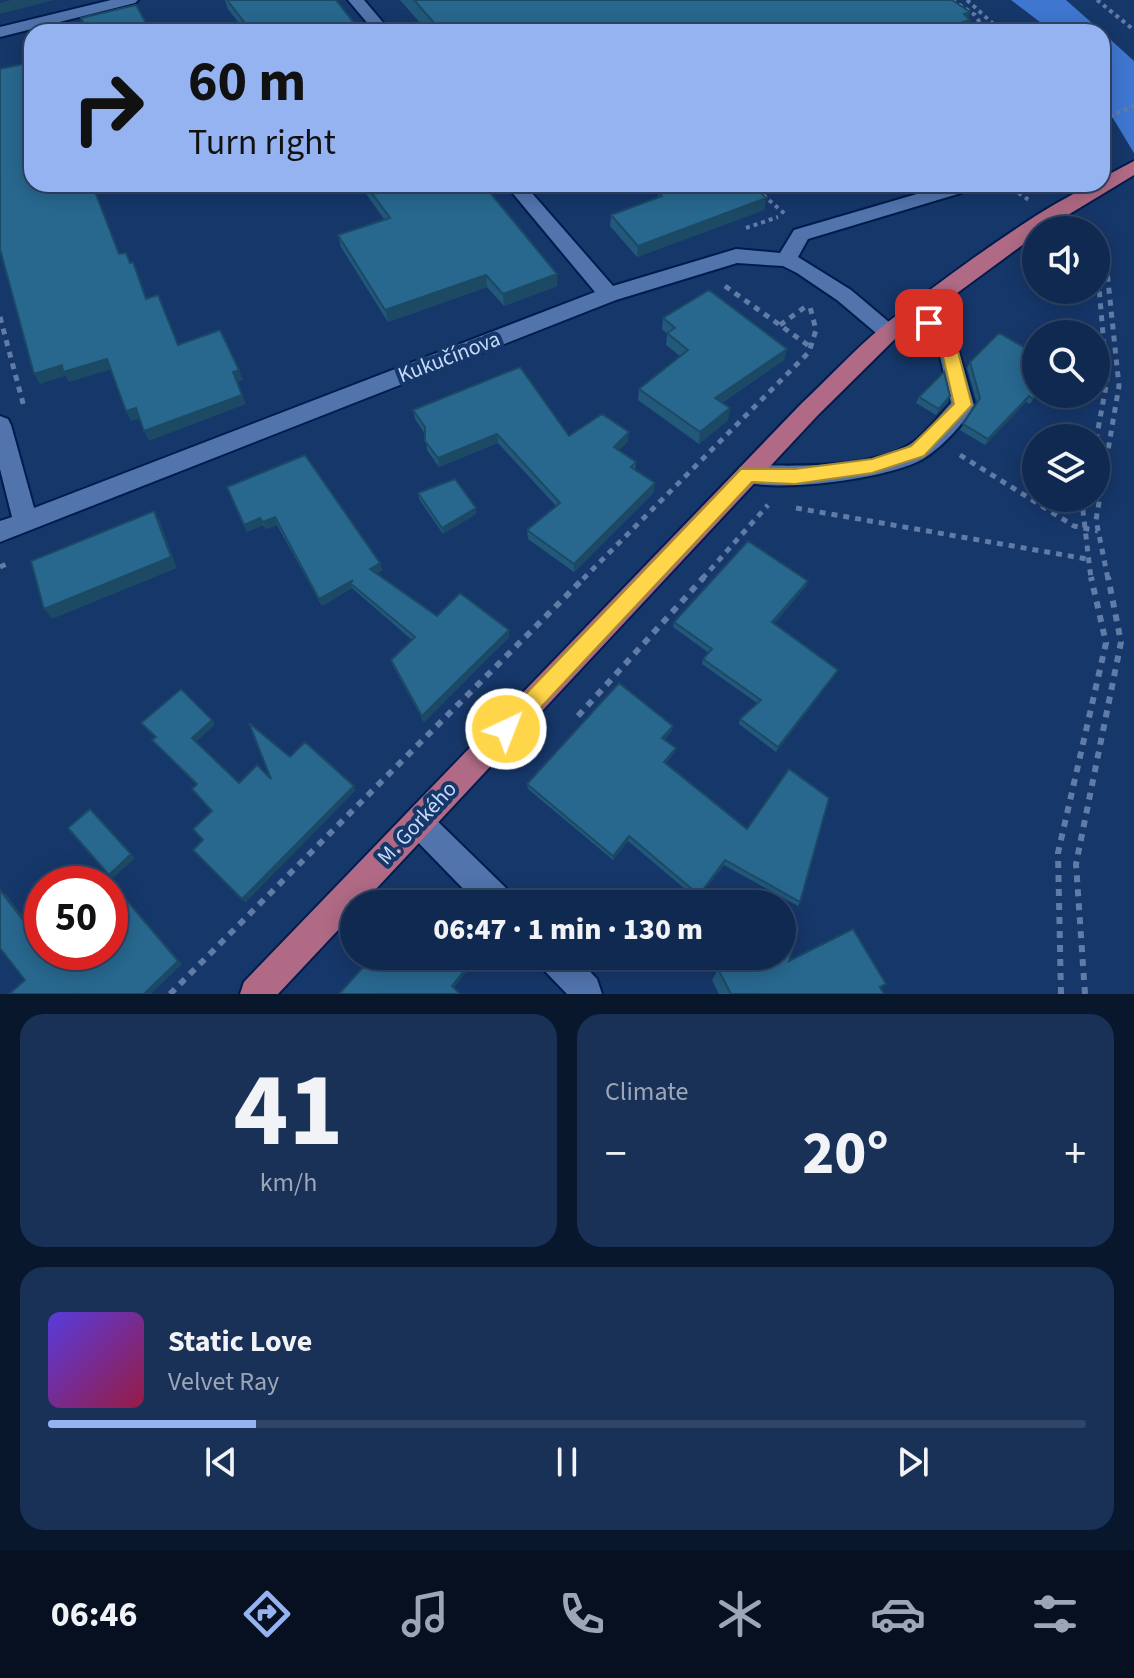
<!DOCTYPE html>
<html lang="en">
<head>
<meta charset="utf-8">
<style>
  :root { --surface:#102950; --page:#193157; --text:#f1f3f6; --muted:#9ca6b7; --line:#304567; --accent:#95b2f1 }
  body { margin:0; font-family:"Source Sans 3",sans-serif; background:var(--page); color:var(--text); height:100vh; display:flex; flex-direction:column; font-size:30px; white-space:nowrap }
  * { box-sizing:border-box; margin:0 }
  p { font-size:26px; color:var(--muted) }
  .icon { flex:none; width:44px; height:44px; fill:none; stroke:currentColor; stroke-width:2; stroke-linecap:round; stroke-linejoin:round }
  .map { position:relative; height:994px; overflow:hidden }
  .details { display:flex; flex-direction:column; gap:20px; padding:20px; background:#09172c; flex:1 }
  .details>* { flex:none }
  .hud { position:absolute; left:24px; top:24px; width:1086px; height:168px; border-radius:24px; box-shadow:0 4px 20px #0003,0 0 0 2px var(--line); background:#95b2f1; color:#111; overflow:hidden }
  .tools { position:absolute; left:1022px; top:216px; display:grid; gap:16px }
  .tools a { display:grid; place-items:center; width:88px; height:88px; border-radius:50%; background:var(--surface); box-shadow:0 4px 20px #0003,0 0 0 2px var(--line); font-size:40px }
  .speed { position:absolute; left:24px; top:866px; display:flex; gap:16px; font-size:40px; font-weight:700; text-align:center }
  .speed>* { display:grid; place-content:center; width:104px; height:104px; border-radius:50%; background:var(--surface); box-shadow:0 4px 20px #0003,0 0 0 2px var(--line); line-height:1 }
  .speed .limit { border:12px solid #d22; background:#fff; color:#111 }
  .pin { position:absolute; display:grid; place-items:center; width:68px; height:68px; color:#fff; margin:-34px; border-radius:16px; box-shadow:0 4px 12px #0006 }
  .me { position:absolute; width:88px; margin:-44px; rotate:43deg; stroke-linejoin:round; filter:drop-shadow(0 0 6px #0008) }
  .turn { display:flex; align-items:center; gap:28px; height:168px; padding:0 32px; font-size:36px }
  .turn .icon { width:104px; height:104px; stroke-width:2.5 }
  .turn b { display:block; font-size:56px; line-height:68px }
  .big { font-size:60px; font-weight:800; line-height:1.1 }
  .details .tile { flex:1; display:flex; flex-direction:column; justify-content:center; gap:12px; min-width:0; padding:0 28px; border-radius:24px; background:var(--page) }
  .details .dial { align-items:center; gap:0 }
  .dial b { font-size:104px; line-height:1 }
  .song { display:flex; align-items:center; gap:24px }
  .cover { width:96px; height:96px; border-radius:12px; background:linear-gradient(135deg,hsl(250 70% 55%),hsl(340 70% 35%)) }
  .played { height:8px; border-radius:4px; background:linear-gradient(90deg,var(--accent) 20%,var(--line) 20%) }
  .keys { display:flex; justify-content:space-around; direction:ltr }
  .heat { display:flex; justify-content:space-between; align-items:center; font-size:44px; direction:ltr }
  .details .tiles { flex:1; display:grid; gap:20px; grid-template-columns:1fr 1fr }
  .tile:last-child { grid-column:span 2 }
  .trip { position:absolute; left:340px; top:890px; width:456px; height:80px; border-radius:40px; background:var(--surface); box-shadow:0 4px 20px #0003,0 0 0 2px var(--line); font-weight:800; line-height:80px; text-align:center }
  .dock { display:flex; height:128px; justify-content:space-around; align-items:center; background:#061020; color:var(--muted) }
  .dock .icon { width:56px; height:56px }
  .dock .on { color:var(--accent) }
  .dock b { font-size:36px; color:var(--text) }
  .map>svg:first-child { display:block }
</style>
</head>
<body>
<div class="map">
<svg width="1134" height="994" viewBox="0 0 1134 994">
  <rect width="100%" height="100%" fill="#16376a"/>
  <!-- water -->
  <path fill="#3f77d0" d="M 1011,0 L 1066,0 L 1102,32 L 1053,32 Z
    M 1102,32 L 1134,61 L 1134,153 L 1102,100 Z"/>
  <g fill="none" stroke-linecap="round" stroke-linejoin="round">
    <defs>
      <path id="minor" d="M 111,0 L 138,0 L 135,3 L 0,37 L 0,27 Z
        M 348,0 L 364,0 L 391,32 L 375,32 Z
        M 505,184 L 524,184 L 613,286 L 736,249 L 780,253 L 794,230 L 951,184 L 961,185 L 963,189 L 961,193 L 808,239 L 798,257 L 851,290 L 896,328 L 900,333 L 896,338 L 882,338 L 837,300 L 797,273 L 783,266 L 737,263 L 616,300 L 0,542 L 0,521 L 12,517 L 0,469 L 0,416 L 8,419 L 11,425 L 34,508 L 595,292 Z
        M 914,307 L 952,327 L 974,405 C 964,424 941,448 923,459 C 887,479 779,493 740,481 L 736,474 L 740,467 L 748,465 C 793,466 874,469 912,443 C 927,432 939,416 951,403 L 935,336 L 907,319 L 904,314 L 907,309 Z
        M 418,807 L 428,812 L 511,893 L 516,904 L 478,904 L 408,832 L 403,822 L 408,812 Z
        M 536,956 L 575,956 L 597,979 L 602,994 L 567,994 L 541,967 Z"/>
      <path id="major" d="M 1134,161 L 1134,175 L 1043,230 L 1036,230 L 1036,235 L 896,338 L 818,415 L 362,904 L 354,904 L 354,913 L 278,994 L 240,994 L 244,982 L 802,403 C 829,378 854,350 882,327 C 915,300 1068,184 1102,184 L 1102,178 Z"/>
    </defs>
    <!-- minor casing -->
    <use href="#minor" stroke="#001c4d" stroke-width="4"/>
    <!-- major casing -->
    <use href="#major" stroke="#001c4d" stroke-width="4"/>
    <!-- path-far2 -->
    <path stroke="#607ca6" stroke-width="4" stroke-dasharray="4 4" stroke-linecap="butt" d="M 952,0 L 975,15 L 986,32
      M 967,0 L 1002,32
      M 1097,0 L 1134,30
      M 1102,120 L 1134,106
      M 1005,184 L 1029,200
      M 763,195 L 785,214
      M 746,228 L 778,217
      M 1096,236 L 1106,254"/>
    <!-- path-far1 -->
    <path stroke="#607ca6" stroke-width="5" stroke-dasharray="6 6" stroke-linecap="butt" d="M 1105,252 L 1119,386 L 1096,520 L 1108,579
      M 725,286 L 812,348
      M 0,317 L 24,407
      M 780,325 L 808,305
      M 1096,440 L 1107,381 L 1096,252
      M 960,455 L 1074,526 L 1098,531
      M 1086,498 L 1083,511 L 1091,579
      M 796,508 L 1087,559
      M 0,567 L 11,562
      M 583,579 L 809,352 L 816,330 L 810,307
      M 702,579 L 768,505"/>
    <!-- path -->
    <path stroke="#607ca6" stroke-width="6" stroke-dasharray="7 7" stroke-linecap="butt" d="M 578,716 L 704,577
      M 170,994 L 585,577
      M 1061,994 L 1058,853 L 1106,643 L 1091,577
      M 1085,994 L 1076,864 L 1121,642 L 1108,577"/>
    <!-- minor -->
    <use href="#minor" fill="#5174ad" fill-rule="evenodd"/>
    <!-- major -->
    <use href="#major" fill="#b06a85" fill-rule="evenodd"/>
  </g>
  <!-- wall -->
  <path fill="#22597b" d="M 225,0 L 336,0 L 246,32 L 228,9 Z
    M 400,0 L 952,0 L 970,12 L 968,18 L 970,20 L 968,32 L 428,32 Z
    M 359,184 L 483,184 L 557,274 L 557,286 L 504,306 L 487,287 L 388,322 L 341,247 L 338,235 L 384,219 Z
    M 659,192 L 766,198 L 764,210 L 637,257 L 610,226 L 611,215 L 658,197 Z
    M 663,318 L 787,349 L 784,360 L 722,403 L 728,420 L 699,444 L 638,400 L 639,389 L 680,356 L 666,345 L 667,334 L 662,329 Z
    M 970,362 L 1036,394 L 1030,404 L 1026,402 L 985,445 L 960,430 L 977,403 L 967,368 Z
    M 950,396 L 948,402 L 936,415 L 916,403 L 919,397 Z
    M 413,410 L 569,436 L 628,441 L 619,450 L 636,462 L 635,470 L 654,492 L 574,572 L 528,539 L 527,530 L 556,506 L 498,443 L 439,467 L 427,450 L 425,434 L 415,419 Z
    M 227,487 L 380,563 L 382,570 L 376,574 L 437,616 L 509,637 L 424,722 L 393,666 L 391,660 L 412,640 L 352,588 L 322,606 L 277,525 L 266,529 L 263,525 L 247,532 Z
    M 418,493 L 476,514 L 443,534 L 419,499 Z
    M 808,581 L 806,586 L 774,624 L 836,674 L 776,752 L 739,724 L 740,719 L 757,703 L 702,664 L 703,659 L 709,653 L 673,627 L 674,622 Z
    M 672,731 L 664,740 L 676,748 L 674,753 L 666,763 L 800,902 L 798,906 L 724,865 L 697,899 L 628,841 L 613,860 L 528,789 L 527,784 Z
    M 789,961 L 880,988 L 884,994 L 719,994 L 712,980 L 718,969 Z"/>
  <!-- shaded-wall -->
  <path fill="#1c4964" d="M 11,0 L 54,0 L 0,14 L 0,3 Z
    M 970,12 L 967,21 L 970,20 L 968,29 L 969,28 L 968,32 L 958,32 L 964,14 Z
    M 766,198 L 764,210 L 637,257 L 638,246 Z
    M 557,274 L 557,286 L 504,306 L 503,294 Z
    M 486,275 L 487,287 L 388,322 L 385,310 Z
    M 787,349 L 784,360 L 713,409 L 715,398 Z
    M 107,359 L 112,369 L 69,382 L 65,376 L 40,384 L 34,374 L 62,365 Z
    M 239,370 L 243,380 L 237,382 L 233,372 Z
    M 242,395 L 246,404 L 149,441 L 144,431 Z
    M 950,396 L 948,402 L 936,415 L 939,409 Z
    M 1029,396 L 1026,402 L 985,445 L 988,439 Z
    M 136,408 L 141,418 L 131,421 L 126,411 Z
    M 730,408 L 728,420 L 699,444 L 700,432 Z
    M 629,432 L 628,441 L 613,456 L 614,447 Z
    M 497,434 L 498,443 L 439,467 L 438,458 Z
    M 655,483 L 654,492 L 574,572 L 574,564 Z
    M 476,508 L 476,514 L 443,534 L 442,528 Z
    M 154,511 L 160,522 L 177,568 L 52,619 L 44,609 Z
    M 275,517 L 277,525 L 266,529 L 263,522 Z
    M 260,518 L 263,525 L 247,532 L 244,525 Z
    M 380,563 L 382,570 L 372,576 L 370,569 Z
    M 353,580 L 350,583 L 352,588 L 322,606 L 319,599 Z
    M 808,581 L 806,586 L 771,627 L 772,622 Z
    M 509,630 L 509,637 L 424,722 L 422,716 Z
    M 838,670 L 836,674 L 776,752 L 778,747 Z
    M 212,720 L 215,725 L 196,742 L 192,738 Z
    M 673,726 L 672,731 L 661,744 L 662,738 Z
    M 676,748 L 674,753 L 663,767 L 664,762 Z
    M 354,786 L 356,790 L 245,903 L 242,899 Z
    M 90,809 L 135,858 L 113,878 L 109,875 Z
    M 629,836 L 628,841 L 613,860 L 613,856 Z
    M 725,860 L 724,865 L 697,899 L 699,895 Z
    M 0,890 L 6,894 L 42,941 L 42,945 Z
    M 118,890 L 122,894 L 182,964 L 151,994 L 144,994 Z
    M 469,965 L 470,968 L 453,989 L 452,986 Z"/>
  <!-- building -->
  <path fill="#28688f" stroke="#1c4964" stroke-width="2" d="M 227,0 L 336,0 L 361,32 L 247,32 L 251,31 Z
    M 414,0 L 952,0 L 970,12 L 964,14 L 970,20 L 963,22 L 969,28 L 962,30 L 964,32 L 442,32 Z
    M 136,5 L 151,32 L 87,32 L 81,18 Z
    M 32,62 L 32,184 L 92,184 L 119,254 L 126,253 L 130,263 L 133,262 L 146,299 L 158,295 L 178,345 L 220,330 L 239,370 L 233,372 L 242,395 L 144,431 L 136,408 L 126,411 L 107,359 L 63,372 L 62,365 L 34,374 L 0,249 L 0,69 Z
    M 365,184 L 483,184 L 557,274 L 503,294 L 486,275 L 385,310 L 338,235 L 390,218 Z
    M 682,184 L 752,184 L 766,198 L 638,246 L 611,215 L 662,196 L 659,192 Z
    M 709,290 L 787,349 L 715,398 L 730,408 L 700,432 L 639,389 L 688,350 L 667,333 L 675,328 L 663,318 Z
    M 999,333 L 1036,354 L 1036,394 L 1038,394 L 1033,399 L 1029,396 L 988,439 L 963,424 L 980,398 L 970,362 Z
    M 520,367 L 569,436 L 602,414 L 629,432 L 614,447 L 636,462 L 631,467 L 655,483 L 574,564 L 527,530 L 560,503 L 497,434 L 438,458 L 425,441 L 425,427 L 413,410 Z
    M 944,372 L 950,396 L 939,409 L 919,397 Z
    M 305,455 L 380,563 L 370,569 L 437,616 L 460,593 L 509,630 L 422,716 L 391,660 L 415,637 L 350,583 L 353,580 L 319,599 L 275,517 L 263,522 L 260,518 L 244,525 L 227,487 Z
    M 455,479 L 476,508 L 442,528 L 418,493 Z
    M 154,511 L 171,557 L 44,609 L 31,561 Z
    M 748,541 L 808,581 L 772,622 L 838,670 L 778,747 L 740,719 L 761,700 L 703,659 L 712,649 L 674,622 Z
    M 619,683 L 673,726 L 662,738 L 676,748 L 664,762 L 747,829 L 789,769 L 829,798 L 800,902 L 725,860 L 699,895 L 629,836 L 613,856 L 527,784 Z
    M 181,689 L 212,720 L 192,738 L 239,783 L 257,765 L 271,779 L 249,723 L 290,757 L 305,742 L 354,786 L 242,899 L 193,850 L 203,840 L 193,829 L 212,811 L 192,789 L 197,784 L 152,740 L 156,737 L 141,723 Z
    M 90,809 L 131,854 L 109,875 L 68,828 Z
    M 0,890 L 42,945 L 42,952 L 48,952 L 51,957 L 56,952 L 110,952 L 110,898 L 118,890 L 178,961 L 144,994 L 9,994 L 25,980 L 0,948 Z
    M 798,928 L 789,961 L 853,929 L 886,984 L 880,987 L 884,994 L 731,994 L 718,969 L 743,956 L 782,956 L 782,936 Z
    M 373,956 L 459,956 L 469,965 L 452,986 L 460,994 L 339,994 Z"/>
  <!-- route -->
  <path fill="#ffd54a" stroke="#a68a30" stroke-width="2" d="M 929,317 L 953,332 L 972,405 L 924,456 L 872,473 L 795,484 L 752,482 L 514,736 L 506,739 L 499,736 L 496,729 L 499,722 L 741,469 L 795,469 L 872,459 L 911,446 L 954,404 L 938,335 L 921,323 Z"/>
  <g text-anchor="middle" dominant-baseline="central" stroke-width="8" stroke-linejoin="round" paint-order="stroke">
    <!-- street labels -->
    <g font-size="22" fill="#c6daf9" stroke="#16376a">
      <text transform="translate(449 357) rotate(-21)">Kukučínova</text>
      <text transform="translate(417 823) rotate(-47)">M. Gorkého</text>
    </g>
  </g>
</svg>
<div class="tools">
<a><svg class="icon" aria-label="sound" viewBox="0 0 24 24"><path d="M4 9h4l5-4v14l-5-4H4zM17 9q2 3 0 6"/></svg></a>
<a><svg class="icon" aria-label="search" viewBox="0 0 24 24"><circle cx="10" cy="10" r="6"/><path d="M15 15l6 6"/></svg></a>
<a><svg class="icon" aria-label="layers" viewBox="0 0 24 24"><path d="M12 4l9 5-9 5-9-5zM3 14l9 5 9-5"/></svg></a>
</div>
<div class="speed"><div class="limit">50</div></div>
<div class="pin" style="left:929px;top:323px;background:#d93025"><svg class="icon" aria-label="arrive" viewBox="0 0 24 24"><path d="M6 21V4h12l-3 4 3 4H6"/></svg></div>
<svg class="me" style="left:506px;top:729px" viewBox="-20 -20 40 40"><circle r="17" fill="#ffd54a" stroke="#fff" stroke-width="3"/><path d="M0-11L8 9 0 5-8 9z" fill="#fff"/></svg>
<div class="trip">06:47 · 1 min · 130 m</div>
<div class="hud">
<div class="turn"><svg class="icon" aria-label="right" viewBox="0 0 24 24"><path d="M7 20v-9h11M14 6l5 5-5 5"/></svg><div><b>60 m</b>Turn right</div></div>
</div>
</div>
<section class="details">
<div class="tiles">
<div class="tile dial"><b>41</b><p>km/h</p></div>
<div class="tile"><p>Climate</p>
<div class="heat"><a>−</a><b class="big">20°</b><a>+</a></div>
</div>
<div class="tile">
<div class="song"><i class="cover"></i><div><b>Static Love</b><p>Velvet Ray</p></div></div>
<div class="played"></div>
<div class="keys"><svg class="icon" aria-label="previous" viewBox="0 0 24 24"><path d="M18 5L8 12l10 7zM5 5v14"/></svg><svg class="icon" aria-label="pause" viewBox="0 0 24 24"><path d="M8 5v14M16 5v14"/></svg><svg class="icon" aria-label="next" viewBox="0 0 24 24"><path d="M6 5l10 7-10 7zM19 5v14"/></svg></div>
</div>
</div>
</section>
<nav class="dock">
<b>06:46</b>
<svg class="icon on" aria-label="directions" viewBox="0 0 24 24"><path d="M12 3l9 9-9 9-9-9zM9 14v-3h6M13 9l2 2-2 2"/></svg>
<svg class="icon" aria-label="music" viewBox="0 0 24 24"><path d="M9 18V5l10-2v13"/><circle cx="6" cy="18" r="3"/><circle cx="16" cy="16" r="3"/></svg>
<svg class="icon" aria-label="phone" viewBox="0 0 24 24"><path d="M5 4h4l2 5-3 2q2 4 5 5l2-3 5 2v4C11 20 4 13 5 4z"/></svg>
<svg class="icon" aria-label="climate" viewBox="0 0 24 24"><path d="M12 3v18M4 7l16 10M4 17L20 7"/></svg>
<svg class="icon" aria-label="car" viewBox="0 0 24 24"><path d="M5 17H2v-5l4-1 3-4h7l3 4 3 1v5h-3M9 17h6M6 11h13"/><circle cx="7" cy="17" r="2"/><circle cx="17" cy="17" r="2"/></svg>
<svg class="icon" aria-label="filters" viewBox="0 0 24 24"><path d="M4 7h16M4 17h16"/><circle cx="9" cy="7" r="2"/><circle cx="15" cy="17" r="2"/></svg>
</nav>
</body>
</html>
